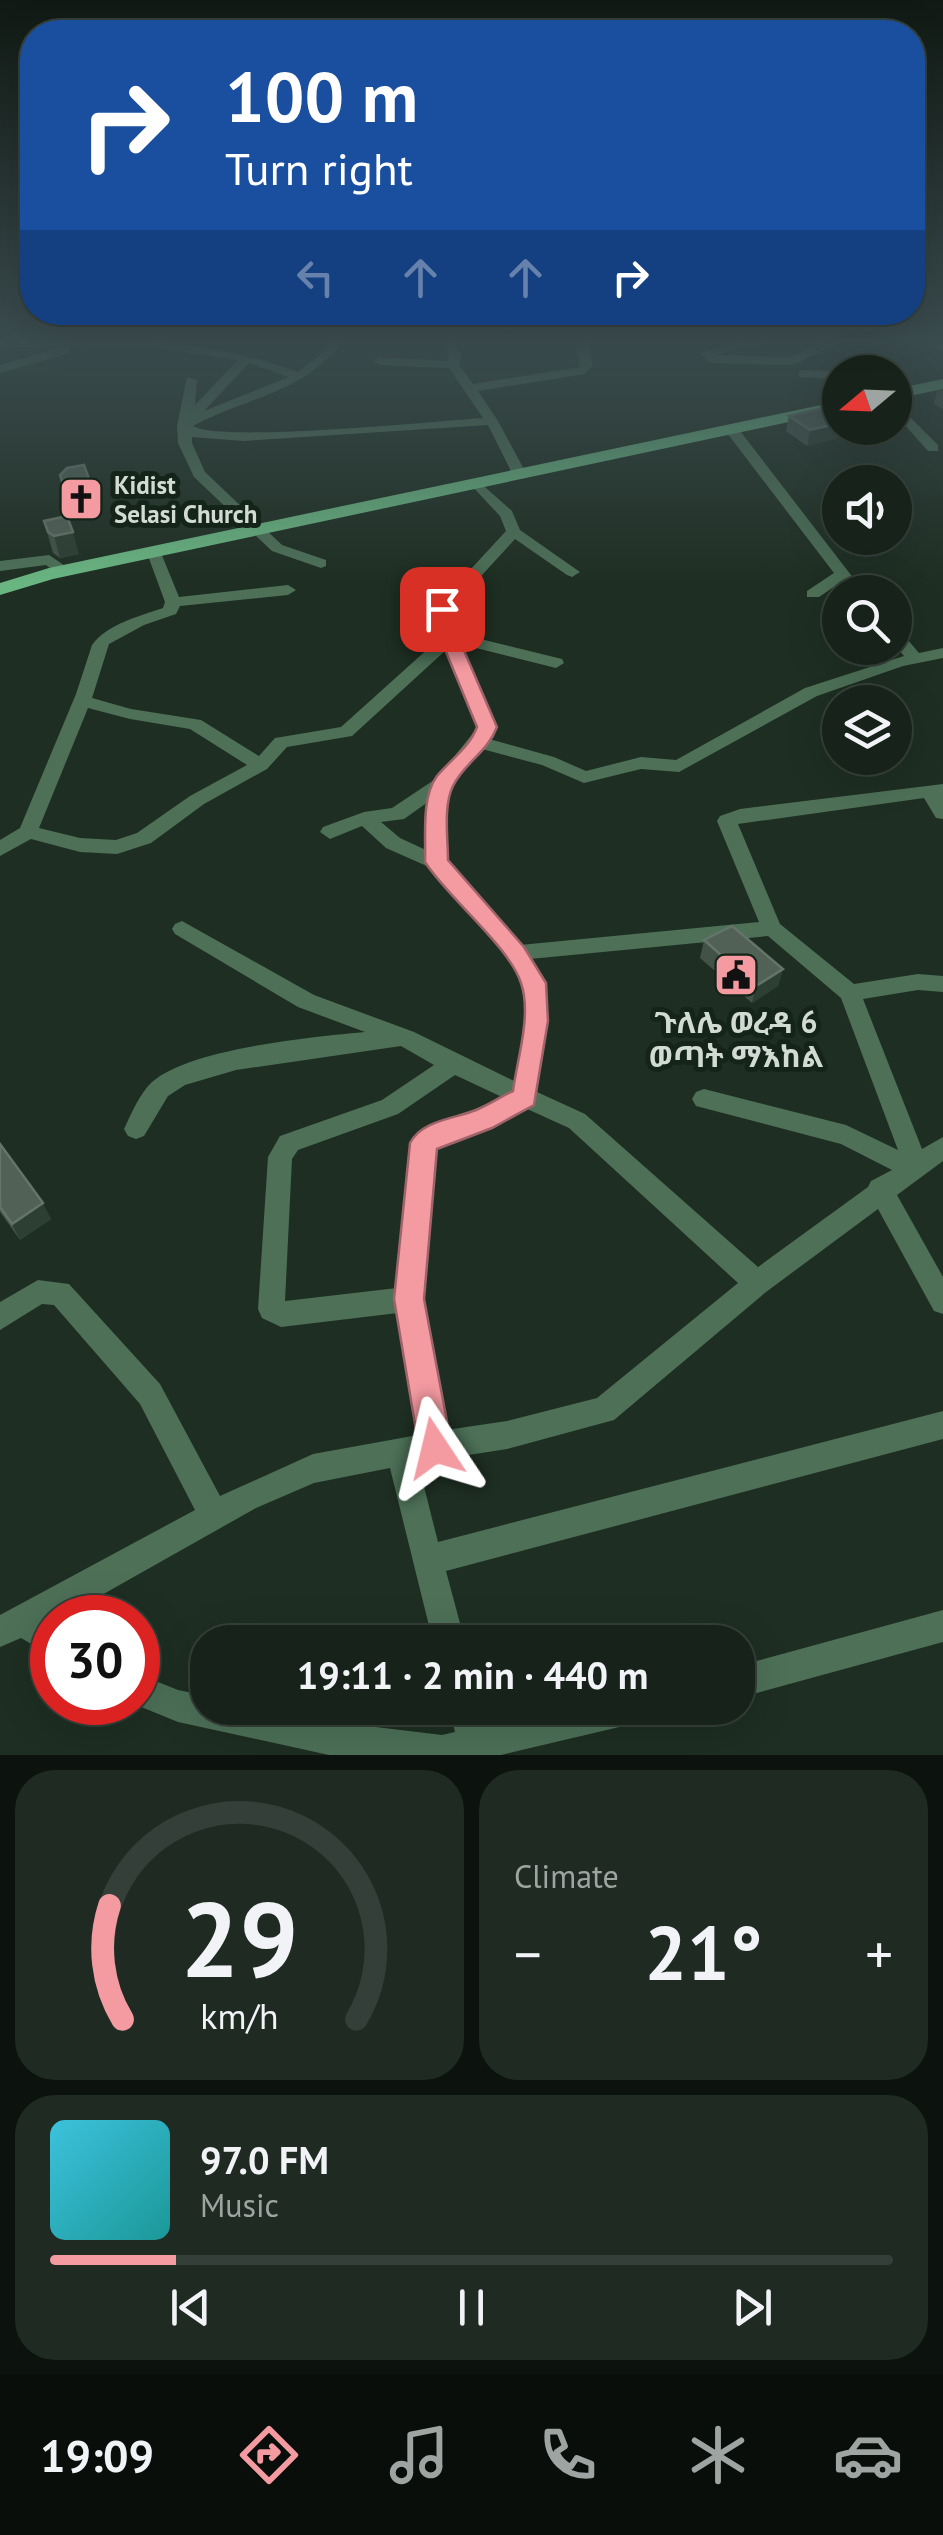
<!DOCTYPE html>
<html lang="en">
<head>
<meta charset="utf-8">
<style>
  :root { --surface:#16221a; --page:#1f2a23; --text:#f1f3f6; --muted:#9ea4a2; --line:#353f39; --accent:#f49aa1 }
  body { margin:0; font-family:"PT Sans","Noto Sans Ethiopic",sans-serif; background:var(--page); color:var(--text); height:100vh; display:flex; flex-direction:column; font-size:38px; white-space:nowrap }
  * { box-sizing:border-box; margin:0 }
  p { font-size:32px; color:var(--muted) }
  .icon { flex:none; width:55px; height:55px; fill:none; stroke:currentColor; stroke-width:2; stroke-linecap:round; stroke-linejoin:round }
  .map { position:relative; height:1755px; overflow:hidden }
  .sheet { display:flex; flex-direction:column; gap:15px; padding:15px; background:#0c130e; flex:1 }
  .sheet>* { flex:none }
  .hud { position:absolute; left:20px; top:20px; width:905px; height:305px; border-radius:40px; box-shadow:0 10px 40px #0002,0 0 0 2px var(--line); background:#1a4fa0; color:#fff; overflow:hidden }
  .needle { width:65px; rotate:251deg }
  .fabs { position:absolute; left:822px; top:355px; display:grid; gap:20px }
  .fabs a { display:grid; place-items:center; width:90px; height:90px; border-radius:50%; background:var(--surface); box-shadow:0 10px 40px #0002,0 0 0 2px var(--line); font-size:50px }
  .speed { position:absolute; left:30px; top:1595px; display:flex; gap:20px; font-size:50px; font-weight:700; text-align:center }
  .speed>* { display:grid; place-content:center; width:130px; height:130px; border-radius:50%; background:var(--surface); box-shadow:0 10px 40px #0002,0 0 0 2px var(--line); line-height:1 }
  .speed .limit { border:15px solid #d22; background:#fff; color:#111 }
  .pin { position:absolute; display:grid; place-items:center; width:85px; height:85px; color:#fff; margin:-42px; border-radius:20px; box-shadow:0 5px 15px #0006 }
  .me { position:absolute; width:110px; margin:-55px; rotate:350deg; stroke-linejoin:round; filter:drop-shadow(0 0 8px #0008) }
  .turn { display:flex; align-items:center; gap:35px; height:210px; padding:0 40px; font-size:45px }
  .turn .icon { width:130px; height:130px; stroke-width:2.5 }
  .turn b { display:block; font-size:70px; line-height:85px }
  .lanes { display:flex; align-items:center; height:95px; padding:0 40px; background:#0003; justify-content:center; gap:50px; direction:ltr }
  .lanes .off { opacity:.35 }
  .big { font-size:75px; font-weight:800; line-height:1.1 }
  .sheet .widget { flex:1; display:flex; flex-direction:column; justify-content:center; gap:15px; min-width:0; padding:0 35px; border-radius:40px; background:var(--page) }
  .sheet .dial { align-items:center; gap:0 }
  .dial svg { height:260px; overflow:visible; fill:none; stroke:var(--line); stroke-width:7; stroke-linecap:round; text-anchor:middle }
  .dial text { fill:var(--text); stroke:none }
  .song { display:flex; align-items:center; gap:30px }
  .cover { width:120px; height:120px; border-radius:15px; background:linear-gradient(135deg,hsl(190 70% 55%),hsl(180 70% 35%)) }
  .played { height:10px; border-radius:5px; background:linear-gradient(90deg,var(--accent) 15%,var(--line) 15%) }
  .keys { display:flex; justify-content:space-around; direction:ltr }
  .heat { display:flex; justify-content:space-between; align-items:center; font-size:55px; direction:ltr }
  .sheet .tiles { flex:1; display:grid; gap:15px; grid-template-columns:1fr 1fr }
  .widget:last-child { grid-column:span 2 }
  .trip { position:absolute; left:190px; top:1625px; width:565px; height:100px; border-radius:40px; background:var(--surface); box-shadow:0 10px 40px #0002,0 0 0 2px var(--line); font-weight:800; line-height:100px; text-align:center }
  .tabs { display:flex; height:160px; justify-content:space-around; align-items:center; background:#090e0a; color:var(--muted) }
  .tabs .icon { width:70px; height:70px }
  .tabs .on { color:var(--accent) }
  .tabs b { font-size:45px; color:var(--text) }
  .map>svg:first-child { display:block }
</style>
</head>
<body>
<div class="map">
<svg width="943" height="1755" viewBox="0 0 943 1755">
  <rect width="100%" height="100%" fill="#1e2e22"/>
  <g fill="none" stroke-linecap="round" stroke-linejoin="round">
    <!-- minor -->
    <path fill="#4d7057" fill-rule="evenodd" d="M 0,340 C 107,340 196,335 298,372 L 319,356 L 332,340 L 344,340 C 303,394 249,396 193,426 C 219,443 438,421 483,418 L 449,368 L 379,365 L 373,361 L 379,357 L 448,361 L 449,354 L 438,340 L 450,340 L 461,354 L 459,365 L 473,384 L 580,367 L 575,340 L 587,340 L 593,366 L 584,374 L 478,391 L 498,421 L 527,475 L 520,479 L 513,475 L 488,425 L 244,441 L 192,437 L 192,443 L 205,472 L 282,545 L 326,560 L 326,566 L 321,568 L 272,551 L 194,477 L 178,443 L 177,426 L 187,377 L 197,380 L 195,405 L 238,360 L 151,347 L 0,347 ZM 249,363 L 289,377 L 204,411 Z
      M 749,340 L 774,340 L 713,355 L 790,357 L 830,340 L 847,340 L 792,365 L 710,363 L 700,353 Z
      M 922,340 L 943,343 L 943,351 L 924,342 Z
      M 65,346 L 71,350 L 69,353 L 0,373 L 0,365 Z
      M 803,370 L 840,371 L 844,372 L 840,372 L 840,379 L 799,377 L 799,371 Z
      M 895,402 L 938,445 L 938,451 L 928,451 L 895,414 Z
      M 727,427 L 737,427 L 864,592 L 849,592 L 841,582 L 819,597 L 807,597 L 807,591 L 834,573 L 727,433 Z
      M 477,480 L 512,511 L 520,530 L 580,572 L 572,577 L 567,575 L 515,539 L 450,610 L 449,618 L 456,633 L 562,659 L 564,663 L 556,668 L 460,644 L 496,727 L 489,739 L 554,757 L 586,771 L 641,757 L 676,760 L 805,688 L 904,656 L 895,645 L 895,630 L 901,632 L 919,653 L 943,648 L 943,658 L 903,666 L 817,696 L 679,772 L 641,769 L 584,783 L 542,765 L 482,749 L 455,779 L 449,791 L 445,822 L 446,860 L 520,945 L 759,922 L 717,821 L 720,816 L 740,809 L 943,784 L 943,819 L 936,818 L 924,798 L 738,824 L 780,924 L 854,984 L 918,974 L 943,976 L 943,992 L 918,990 L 863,999 L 922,1149 L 943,1137 L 943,1161 L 897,1195 L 943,1277 L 943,1314 L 934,1311 L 878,1209 L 766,1292 L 614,1420 L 507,1449 L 418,1463 L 438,1542 L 943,1411 L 943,1439 L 446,1571 L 465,1642 L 433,1642 L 390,1468 L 314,1483 L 256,1508 L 61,1618 L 52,1618 L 52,1656 L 21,1638 L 0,1647 L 0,1615 L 195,1510 L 140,1404 L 54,1305 L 42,1304 L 0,1330 L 0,1302 L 38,1280 L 69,1284 L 160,1384 L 220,1496 L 313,1454 L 418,1435 L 398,1313 L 281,1327 L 262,1318 L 258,1309 L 268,1157 L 280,1136 L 382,1100 L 434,1065 L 401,1046 L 236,1070 L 185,1085 L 168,1096 L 144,1136 L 136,1139 L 128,1136 L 124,1129 C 131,1114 140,1093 152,1082 C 191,1048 313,1037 365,1032 L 298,1007 L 175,934 L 172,929 L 175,924 L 182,921 L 314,995 L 414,1032 L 516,1082 L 525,1021 L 523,984 L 508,959 L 429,867 L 386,848 L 362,826 L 330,839 L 320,832 L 323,827 L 364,812 L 392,808 L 437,778 L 478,727 L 446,650 L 352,736 L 287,747 L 267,769 L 204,804 L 151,843 L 117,854 L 80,852 L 31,839 L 0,856 L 0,840 L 20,828 L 76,694 L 92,645 C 107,624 140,616 163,608 L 165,602 L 147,553 L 149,550 L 159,550 L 161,553 L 179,597 L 288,585 L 296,590 L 288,595 L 180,606 L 176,614 L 144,625 L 109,644 L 92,698 L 131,709 L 201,720 L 259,756 L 275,738 L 341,727 L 441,637 L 433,618 L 434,609 L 506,531 L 500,516 L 470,484 ZM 88,708 L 130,719 L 190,729 L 247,765 L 190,796 L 137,833 L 116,840 L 80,838 L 39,828 ZM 428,802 L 426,850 L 400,838 L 381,822 L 404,819 ZM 768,936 L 841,998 L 898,1150 L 846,1125 L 704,1089 L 696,1092 L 692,1099 L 696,1106 L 841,1144 L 892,1170 L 871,1181 L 868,1187 L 758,1267 L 585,1114 L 537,1092 C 544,1044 558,1003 530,959 ZM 455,1075 L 502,1097 L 415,1136 L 412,1143 L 397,1288 L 285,1301 L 292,1159 L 298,1150 L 398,1114 ZM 525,1108 L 569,1128 L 738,1283 L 597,1398 L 507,1421 L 446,1430 L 422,1299 L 436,1149 Z
      M 49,555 L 68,568 L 68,574 L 58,574 L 46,565 L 0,571 L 0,561 Z
      M 943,1610 L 943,1642 L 738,1698 L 738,1666 Z
      M 138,1674 L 178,1690 L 208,1696 L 208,1708 L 261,1708 L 326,1721 L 442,1735 L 455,1732 L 449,1708 L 481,1708 L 486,1725 L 563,1708 L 648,1708 L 644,1720 L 632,1724 L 501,1755 L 329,1755 L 178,1722 L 129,1702 L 138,1702 Z"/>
    <!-- major -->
    <path fill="#6ab682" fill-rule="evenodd" d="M 943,379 L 943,389 L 895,399 L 895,389 Z
      M 840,401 L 840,411 L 53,579 L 0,595 L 0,583 L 49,568 Z"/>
  </g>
  <!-- wall -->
  <path fill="#425247" d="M 943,390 L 943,409 L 934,404 L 937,391 Z
    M 789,416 L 841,437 L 807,446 L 786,431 Z
    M 44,521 L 79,554 L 60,558 L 53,553 Z
    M 704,940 L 783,969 L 778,986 L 752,1003 L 700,958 Z
    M 0,1144 L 51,1219 L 20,1240 L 0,1212 Z"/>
  <!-- shaded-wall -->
  <path fill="#2d3e32" d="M 840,423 L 840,428 L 843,428 L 841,437 L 807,446 L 810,430 Z
    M 71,484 L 76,505 L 68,506 L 63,485 Z
    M 94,493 L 99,514 L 80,518 L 75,497 Z
    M 73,532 L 79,554 L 60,558 L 54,536 Z
    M 783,969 L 778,986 L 752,1003 L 756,986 Z
    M 43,1203 L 51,1219 L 20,1240 L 12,1224 Z"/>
  <!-- building -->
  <path fill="#516156" stroke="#657469" stroke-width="2.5" d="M 823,408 L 840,419 L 840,423 L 810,430 L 789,416 Z
    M 84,465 L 94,493 L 75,497 L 71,484 L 63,485 L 60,475 L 67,468 Z
    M 67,516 L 73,532 L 54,536 L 48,532 L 44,521 Z
    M 732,926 L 783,969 L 756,986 L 704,940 Z
    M 0,1144 L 43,1203 L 12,1224 L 0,1207 Z"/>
  <!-- sky -->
  <linearGradient id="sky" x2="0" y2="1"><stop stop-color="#101913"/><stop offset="0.58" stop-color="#3b4c4f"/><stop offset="1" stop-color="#3b4c4f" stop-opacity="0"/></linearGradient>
  <rect width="943" height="586" fill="url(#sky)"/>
  <!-- route -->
  <path fill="#f49aa1" stroke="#9f6469" stroke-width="2.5" d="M 442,604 L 451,609 L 450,618 L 497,727 C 488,752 464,763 453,786 C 443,806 448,838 448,860 L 524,947 L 546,983 L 548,1021 L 534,1105 L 492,1128 L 437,1149 L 424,1299 L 452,1448 L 447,1459 L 435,1464 L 424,1459 L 419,1448 L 394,1299 L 410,1143 C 422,1120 454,1119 476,1110 C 488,1105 500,1097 513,1091 C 517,1059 532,1015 521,983 C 509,946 448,898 425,862 C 426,837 421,797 437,776 C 451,759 469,748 477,727 L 432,618 L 436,605 Z"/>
  <!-- icons -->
  <defs>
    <symbol id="church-square" viewBox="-11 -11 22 22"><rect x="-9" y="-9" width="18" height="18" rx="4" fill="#f49aa1" stroke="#142419"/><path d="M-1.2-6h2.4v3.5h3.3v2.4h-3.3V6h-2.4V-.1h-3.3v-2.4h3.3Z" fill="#111"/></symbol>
    <symbol id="civic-square" viewBox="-11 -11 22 22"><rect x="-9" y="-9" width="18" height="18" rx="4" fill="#f49aa1" stroke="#142419"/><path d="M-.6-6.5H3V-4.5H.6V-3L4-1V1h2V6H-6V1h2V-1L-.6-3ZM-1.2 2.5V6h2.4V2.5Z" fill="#111"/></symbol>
  </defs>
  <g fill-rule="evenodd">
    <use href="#church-square" x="56" y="474" width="50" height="50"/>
    <use href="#civic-square" x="711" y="950" width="50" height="50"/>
  </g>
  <g text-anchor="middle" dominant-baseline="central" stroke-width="10" stroke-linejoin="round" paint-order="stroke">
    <!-- far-poi labels -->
    <g font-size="25" font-weight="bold" fill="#d1dbd3" stroke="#142419" text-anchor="start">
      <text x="114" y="485">Kidist<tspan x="114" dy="29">Selasi Church</tspan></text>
    </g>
    <!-- poi labels -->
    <g font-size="30" font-weight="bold" fill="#d1dbd3" stroke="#142419">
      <text x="736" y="1021">ጉለሌ ወረዳ 6<tspan x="736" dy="34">ወጣት ማእከል</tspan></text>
    </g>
  </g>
</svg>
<div class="fabs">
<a><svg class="needle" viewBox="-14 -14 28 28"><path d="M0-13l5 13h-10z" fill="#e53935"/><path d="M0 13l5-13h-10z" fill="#9ea4a2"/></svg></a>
<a><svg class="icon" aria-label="sound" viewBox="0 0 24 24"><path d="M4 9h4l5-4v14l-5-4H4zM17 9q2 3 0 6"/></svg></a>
<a><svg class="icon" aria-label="search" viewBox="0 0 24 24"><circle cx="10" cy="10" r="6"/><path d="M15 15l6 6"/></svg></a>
<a><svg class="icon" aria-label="layers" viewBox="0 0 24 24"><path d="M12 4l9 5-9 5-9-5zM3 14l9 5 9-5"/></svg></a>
</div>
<div class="speed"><div class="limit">30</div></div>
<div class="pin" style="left:442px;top:609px;background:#d93025"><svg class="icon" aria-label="arrive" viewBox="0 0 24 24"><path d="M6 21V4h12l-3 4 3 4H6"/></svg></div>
<svg class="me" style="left:435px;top:1448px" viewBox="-20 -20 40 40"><path d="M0-17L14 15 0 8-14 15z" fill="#f49aa1" stroke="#fff" stroke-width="4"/></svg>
<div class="trip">19:11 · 2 min · 440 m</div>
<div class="hud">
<div class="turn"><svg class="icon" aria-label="right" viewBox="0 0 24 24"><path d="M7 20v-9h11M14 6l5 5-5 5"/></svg><div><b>100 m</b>Turn right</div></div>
<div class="lanes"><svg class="icon off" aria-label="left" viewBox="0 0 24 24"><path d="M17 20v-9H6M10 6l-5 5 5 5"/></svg><svg class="icon off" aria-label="ahead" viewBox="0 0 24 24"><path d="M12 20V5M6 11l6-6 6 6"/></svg><svg class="icon off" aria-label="ahead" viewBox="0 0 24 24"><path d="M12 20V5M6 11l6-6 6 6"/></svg><svg class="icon" aria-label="right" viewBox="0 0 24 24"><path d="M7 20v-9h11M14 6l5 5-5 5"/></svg></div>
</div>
</div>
<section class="sheet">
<div class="tiles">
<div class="widget dial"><svg viewBox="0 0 100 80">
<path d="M14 69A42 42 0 1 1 86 69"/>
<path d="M14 69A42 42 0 0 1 10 34" stroke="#f49aa1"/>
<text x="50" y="56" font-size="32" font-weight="700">29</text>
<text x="50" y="72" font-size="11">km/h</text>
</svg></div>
<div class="widget"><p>Climate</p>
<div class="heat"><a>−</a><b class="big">21°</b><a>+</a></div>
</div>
<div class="widget">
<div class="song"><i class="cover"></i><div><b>97.0 FM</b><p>Music</p></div></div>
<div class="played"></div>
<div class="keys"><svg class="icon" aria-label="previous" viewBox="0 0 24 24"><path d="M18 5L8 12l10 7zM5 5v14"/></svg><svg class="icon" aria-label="pause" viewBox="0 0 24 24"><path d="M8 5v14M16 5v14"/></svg><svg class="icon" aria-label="next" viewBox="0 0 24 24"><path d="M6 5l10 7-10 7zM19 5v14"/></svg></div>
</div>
</div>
</section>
<nav class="tabs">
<b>19:09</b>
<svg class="icon on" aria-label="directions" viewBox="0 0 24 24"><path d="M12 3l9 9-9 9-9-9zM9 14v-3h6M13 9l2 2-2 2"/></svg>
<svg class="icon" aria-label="music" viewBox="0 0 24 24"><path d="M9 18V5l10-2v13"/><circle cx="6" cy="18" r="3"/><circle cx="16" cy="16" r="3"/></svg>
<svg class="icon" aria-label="phone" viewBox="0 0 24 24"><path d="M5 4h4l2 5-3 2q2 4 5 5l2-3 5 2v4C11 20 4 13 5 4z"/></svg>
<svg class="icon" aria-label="climate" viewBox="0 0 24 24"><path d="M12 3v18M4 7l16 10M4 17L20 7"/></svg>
<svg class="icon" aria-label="car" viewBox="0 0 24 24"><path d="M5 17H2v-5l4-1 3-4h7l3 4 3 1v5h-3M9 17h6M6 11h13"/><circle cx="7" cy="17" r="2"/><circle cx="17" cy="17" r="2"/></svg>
</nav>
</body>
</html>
